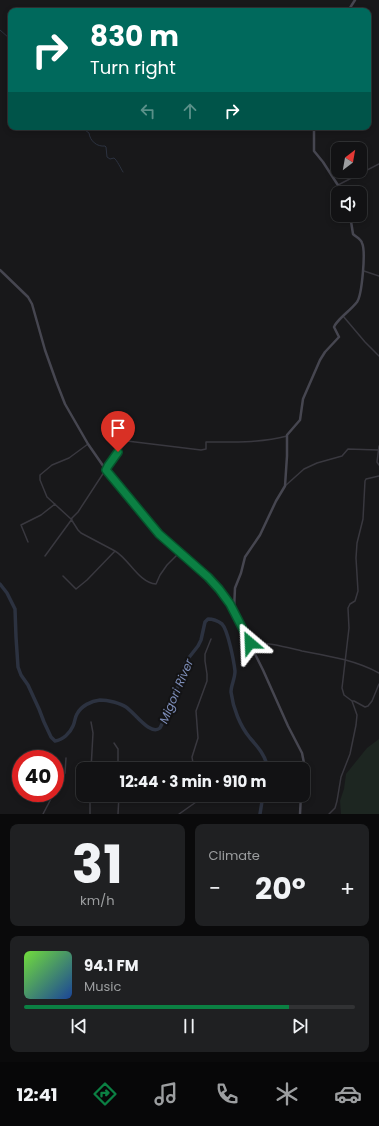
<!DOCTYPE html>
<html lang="en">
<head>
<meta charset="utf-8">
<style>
  :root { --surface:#121214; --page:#1f2022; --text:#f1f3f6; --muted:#9c9ea0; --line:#313234; --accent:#0b8043 }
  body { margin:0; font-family:Poppins,sans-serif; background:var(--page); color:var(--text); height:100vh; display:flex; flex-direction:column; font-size:15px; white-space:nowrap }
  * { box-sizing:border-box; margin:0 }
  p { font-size:13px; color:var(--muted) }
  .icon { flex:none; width:22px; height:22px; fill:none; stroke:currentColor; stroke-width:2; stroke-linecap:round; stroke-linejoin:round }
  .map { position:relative; height:814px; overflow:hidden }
  .sheet { display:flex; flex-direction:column; gap:10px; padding:10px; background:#0a0a0b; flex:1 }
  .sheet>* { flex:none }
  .hud { position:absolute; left:8px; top:8px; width:363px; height:122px; border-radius:8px; box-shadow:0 2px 6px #0003,0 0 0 1px var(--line); background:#00695c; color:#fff; overflow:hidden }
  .needle { width:26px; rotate:31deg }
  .buttons { position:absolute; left:331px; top:142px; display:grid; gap:8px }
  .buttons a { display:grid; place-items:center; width:36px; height:36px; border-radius:8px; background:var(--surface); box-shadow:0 2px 6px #0003,0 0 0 1px var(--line); font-size:20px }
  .speed { position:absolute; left:12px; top:750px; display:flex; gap:8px; font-size:20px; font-weight:700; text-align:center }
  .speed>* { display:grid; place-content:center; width:52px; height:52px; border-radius:50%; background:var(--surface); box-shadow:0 2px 6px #0003,0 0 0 1px var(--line); line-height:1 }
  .speed .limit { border:6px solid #d22; background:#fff; color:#111 }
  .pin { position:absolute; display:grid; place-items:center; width:34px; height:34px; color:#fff; margin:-41px -17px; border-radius:50% 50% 50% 0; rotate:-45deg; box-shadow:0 0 4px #0007 }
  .pin .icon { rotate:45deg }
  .me { position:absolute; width:44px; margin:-22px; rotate:334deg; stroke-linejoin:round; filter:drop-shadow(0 0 3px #0008) }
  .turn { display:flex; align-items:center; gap:14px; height:84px; padding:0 16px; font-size:18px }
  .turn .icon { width:52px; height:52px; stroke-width:2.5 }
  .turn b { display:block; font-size:28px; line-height:34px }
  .lanes { display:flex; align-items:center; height:38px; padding:0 16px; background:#0003; justify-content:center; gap:20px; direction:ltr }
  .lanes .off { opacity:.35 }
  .big { font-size:30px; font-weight:700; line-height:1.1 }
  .sheet .card { flex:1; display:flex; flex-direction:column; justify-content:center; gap:6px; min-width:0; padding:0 14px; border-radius:8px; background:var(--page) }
  .sheet .dial { align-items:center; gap:0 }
  .dial b { font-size:52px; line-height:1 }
  .song { display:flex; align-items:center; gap:12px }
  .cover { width:48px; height:48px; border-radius:6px; background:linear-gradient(135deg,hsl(100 70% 55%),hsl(220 70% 35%)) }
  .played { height:4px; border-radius:2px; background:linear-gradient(90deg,var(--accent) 80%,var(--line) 80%) }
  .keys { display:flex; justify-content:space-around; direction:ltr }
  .heat { display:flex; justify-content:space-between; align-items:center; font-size:22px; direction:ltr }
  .sheet .tiles { flex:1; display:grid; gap:10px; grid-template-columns:1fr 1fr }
  .card:last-child { grid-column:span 2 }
  .trip { position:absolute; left:76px; top:762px; width:234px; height:40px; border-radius:8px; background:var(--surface); box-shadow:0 2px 6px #0003,0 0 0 1px var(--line); font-weight:700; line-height:40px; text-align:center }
  .tab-bar { display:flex; height:64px; justify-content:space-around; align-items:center; background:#070708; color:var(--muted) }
  .tab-bar .icon { width:28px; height:28px }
  .tab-bar .current { color:var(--accent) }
  .tab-bar b { font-size:18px; color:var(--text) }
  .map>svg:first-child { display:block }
</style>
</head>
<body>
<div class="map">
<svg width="379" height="814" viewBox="0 0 379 814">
  <rect width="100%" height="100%" fill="#18181a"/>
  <!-- green -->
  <path fill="#1d2621" d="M 379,739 L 379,814 L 341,814 L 340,801 L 344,789 L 346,774 L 367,748 Z"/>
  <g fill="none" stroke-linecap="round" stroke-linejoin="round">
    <!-- stream -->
    <path stroke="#2c3240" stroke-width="1" d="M 0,30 L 9,38 L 11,42
      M 84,127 L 85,130 L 89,133 C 90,141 97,147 105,146 L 106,147 L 107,157 L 110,159 L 114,158 C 117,160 121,169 123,172"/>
    <!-- river -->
    <path stroke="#2c3240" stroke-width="3.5" d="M 0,584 L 7,593 L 15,609 L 16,637 L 18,667 L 21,675 L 28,685 L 39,709 L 44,722 L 51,737 L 55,741 C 63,740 70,733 73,726 C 75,722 75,717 77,714 C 81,706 91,701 100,700 C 108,700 120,703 126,707 C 135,713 150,736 160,728 L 171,706 L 181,678 L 184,666 L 187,660 L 198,646 L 201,640 L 205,622 L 208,619 C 212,619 218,621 222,624 C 228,630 234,662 235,671 C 235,679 231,685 231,692 C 233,708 240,726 250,738 C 258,747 266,756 268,769
      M 260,814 L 263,795"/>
    <!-- street -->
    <path stroke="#39383f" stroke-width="1.5" d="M 338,185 L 379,164
      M 364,271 L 379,276
      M 343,316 L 365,342 L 379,356
      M 88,444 L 69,458 L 52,465 L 40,475 L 40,480 L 47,497 L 71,519 L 78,530 L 81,533 L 115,551
      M 379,446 L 377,462 L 379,465
      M 285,486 L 304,469 L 317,463 L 342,456 L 348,449 L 378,450
      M 71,519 L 78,512 L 108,466 L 127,441 L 201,450 L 206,449 L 206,442 C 233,442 261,443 287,436
      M 28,542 L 21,525 L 41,515 L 55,504
      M 45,556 L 72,519
      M 63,576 L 76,589 L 87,580 L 115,551 C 129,559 139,583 156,584 L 160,575 L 167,565 L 179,553
      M 250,643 C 267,642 285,647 302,651 C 329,656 355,660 379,673
      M 352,701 L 344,695 L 342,688 L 349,628 L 348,608 L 350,604 L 355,601 L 358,591 L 356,558 L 357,543 L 363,519 L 365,481 L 366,479 L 379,476
      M 91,722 L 93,733 L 91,769
      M 114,743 L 118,749 L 118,769
      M 194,769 L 192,757 L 198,738 L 196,711 L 207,681 L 207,674 L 205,661 L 205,654 L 211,639
      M 241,769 L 252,762
      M 55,792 L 65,773 L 66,758
      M 43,814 L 54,793
      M 90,814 L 90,795
      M 118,814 L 119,795
      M 179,814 L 206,795
      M 329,814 L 335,808 L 337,801 L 341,777 L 350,754 L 356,725 L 357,715 L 352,701 L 354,701 L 365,707 L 368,706 L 372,701 L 379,684"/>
    <!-- secondary -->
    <path stroke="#464650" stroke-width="2.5" d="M 348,11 L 355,0
      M 314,127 L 314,151 L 323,162 L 343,193
      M 0,270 L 28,297 L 32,304 L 45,350 L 56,381 L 65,404 L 88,444 L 106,470 L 159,534 L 213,582 L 230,604 L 263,670 L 288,726 L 302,753 L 304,763 L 303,782
      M 234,610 L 235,588 L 241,573 L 245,557 L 260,535 L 276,501 L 285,486 L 287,456 L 287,435 L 300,420 L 303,399 L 320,360 L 325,352 L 339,337 L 334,327 L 335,325 C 341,316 350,311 357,302 C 362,295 366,251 362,243 C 361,239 356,237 353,234 L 350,215
      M 300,814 L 301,795"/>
  </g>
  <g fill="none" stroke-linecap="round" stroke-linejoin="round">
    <defs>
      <path id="route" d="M 118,452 L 108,466 L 106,470 L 159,534 L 208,577 L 219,589 L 230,604 L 250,643"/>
    </defs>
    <!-- route casing -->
    <use href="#route" stroke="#07532c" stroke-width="10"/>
    <!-- route -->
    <use href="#route" stroke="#0b8043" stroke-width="7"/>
  </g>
  <g text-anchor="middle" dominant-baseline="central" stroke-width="4" stroke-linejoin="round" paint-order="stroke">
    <!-- water labels -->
    <g font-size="12" font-style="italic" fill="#7d8db8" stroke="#131315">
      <text transform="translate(176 691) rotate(-67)">Migori River</text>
    </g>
  </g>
</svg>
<div class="buttons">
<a><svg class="needle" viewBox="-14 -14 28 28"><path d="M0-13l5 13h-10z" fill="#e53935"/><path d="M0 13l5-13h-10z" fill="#9c9ea0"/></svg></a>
<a><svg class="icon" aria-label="sound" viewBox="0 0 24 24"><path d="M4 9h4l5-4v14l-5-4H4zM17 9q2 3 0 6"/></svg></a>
</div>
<div class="speed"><div class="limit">40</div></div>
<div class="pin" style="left:118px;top:452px;background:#d93025"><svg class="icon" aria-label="arrive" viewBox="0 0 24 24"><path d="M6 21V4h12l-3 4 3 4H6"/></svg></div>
<svg class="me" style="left:250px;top:643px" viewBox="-20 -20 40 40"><path d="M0-17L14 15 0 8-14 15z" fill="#0b8043" stroke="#fff" stroke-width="4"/></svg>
<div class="trip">12:44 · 3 min · 910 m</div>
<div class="hud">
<div class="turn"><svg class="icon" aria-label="right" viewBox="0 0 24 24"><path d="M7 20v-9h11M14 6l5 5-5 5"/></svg><div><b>830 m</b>Turn right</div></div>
<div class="lanes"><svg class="icon off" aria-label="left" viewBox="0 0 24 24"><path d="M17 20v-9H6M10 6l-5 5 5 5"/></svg><svg class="icon off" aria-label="ahead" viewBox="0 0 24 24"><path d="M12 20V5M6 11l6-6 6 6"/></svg><svg class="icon" aria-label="right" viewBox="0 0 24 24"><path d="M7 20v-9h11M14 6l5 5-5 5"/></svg></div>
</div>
</div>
<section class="sheet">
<div class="tiles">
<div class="card dial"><b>31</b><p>km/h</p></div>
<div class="card"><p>Climate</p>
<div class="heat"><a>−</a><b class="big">20°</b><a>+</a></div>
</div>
<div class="card">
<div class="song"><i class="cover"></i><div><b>94.1 FM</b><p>Music</p></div></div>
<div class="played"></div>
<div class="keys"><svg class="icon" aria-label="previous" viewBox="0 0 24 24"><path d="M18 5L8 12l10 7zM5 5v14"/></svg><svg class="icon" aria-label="pause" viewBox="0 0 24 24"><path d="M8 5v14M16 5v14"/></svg><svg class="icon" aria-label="next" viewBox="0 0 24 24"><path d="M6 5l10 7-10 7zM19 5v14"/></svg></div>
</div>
</div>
</section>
<nav class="tab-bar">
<b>12:41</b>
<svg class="icon current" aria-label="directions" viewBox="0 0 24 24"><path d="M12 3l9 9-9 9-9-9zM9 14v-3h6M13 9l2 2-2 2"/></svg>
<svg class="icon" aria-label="music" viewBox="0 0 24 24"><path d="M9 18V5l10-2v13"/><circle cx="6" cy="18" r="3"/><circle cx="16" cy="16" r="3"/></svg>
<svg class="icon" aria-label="phone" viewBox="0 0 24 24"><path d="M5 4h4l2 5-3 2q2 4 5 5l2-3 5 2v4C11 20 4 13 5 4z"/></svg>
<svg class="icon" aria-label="climate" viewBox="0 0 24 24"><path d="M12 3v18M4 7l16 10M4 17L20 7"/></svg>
<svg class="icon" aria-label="car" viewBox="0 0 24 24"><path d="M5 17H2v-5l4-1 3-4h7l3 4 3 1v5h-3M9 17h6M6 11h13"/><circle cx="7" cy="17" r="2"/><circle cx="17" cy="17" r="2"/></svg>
</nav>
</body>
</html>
